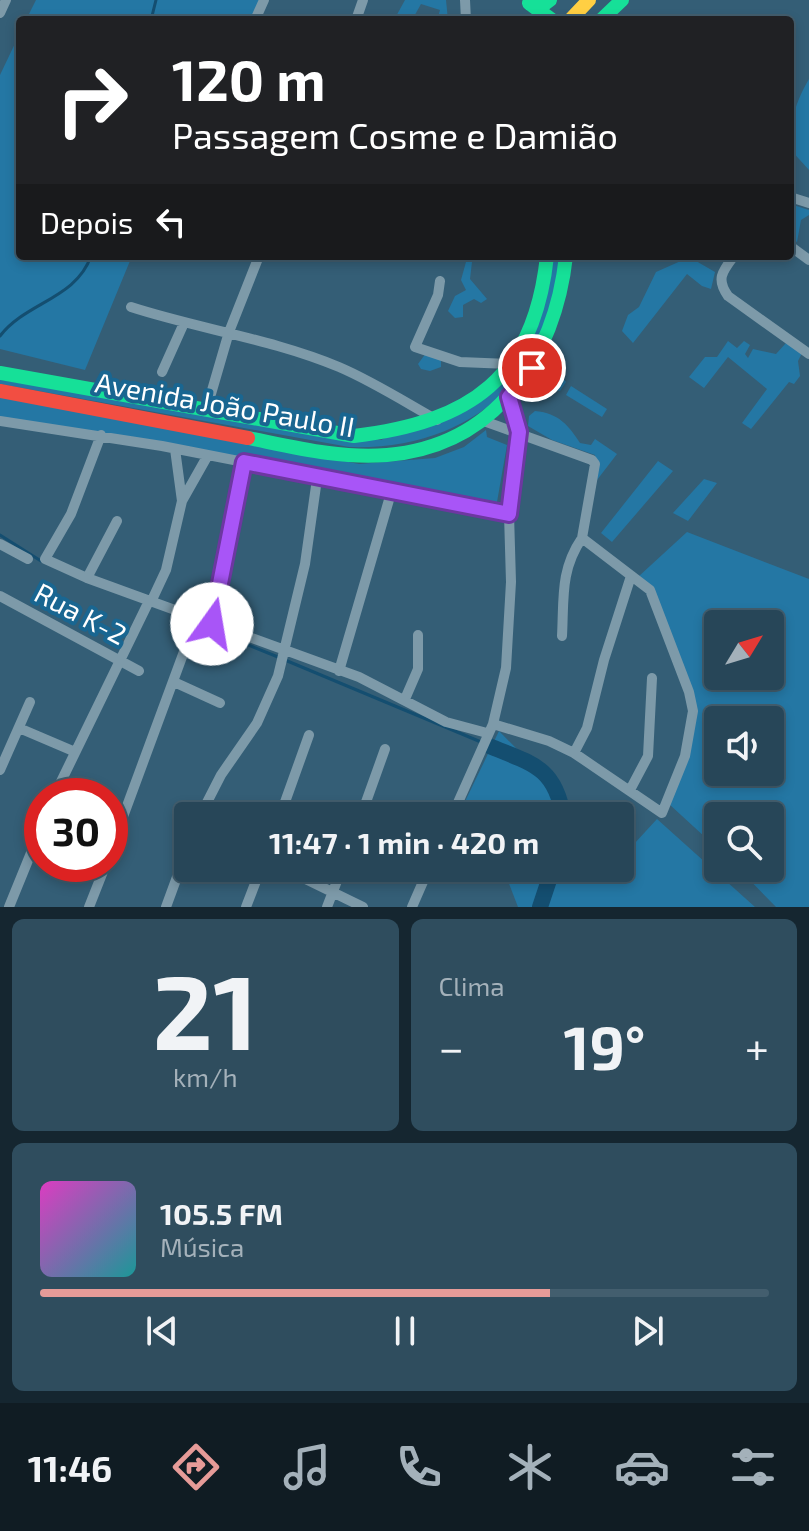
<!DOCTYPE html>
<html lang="pt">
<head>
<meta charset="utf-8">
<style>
  :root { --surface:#274658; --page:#2f4d5e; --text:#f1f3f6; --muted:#a4b1ba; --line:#435e6e; --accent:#e69b98 }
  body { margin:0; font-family:"Exo 2",sans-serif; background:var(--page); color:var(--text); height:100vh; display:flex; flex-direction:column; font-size:30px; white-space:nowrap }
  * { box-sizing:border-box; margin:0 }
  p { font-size:26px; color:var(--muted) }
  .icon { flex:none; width:44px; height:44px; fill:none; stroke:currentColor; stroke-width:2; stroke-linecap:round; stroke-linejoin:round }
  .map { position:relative; height:907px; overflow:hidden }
  .panel { display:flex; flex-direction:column; gap:12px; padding:12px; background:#152630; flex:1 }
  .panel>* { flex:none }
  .banner { position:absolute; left:16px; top:16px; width:778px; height:244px; border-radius:8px; box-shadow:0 4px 12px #0003,0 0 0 2px var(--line); background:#202124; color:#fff; overflow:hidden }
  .needle { width:52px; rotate:52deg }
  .tools { position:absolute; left:704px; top:610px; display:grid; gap:16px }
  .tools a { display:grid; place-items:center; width:80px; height:80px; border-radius:8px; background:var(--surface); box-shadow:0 4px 12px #0003,0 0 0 2px var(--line); font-size:40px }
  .speed { position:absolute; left:24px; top:778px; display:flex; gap:16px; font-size:40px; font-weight:700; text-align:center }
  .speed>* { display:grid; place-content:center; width:104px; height:104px; border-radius:50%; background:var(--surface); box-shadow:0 4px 12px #0003,0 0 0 2px var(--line); line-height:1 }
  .speed .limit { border:12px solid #d22; background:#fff; color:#111 }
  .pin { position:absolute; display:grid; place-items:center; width:68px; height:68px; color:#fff; margin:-34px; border:4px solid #fff; border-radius:50%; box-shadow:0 2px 8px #0007 }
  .me { position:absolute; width:88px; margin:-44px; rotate:13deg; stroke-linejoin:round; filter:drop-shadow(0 0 6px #0008) }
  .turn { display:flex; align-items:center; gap:28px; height:168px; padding:0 24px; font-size:36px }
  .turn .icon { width:104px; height:104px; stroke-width:2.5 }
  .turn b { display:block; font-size:56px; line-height:68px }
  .then { display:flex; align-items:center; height:76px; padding:0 24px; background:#0003; gap:16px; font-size:30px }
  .big { font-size:60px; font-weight:700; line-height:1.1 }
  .panel .card { flex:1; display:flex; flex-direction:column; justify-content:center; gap:12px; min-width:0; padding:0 28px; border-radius:12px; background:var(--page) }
  .panel .dial { align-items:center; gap:0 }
  .dial b { font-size:104px; line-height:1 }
  .song { display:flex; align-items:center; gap:24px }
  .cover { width:96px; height:96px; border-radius:12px; background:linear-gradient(135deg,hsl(310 70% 55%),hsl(180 70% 35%)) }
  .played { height:8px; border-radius:4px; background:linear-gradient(90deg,var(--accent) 70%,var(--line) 70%) }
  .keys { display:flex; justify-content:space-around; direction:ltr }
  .heat { display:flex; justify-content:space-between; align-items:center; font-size:44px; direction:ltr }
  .panel .tiles { flex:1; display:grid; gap:12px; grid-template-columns:1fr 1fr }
  .card:last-child { grid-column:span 2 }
  .trip { position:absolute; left:174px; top:802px; width:460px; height:80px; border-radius:8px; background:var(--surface); box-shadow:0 4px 12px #0003,0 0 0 2px var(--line); font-weight:700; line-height:80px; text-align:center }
  .tab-bar { display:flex; height:128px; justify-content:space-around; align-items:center; background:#101c23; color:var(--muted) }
  .tab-bar .icon { width:56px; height:56px }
  .tab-bar .current { color:var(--accent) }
  .tab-bar b { font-size:36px; color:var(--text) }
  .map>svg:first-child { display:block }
</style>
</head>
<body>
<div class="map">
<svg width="809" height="907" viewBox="0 0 809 907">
  <rect width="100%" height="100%" fill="#345e76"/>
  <!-- green -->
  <path fill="#2477a4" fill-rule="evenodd" d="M 36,0 L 261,0 L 252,20 L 26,20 Z
    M 405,0 L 446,0 L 448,20 L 437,20 L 440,10 L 421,4 L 412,20 L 394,20 Z
    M 20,33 L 20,256 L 132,256 L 85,370 L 0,349 L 0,75 Z
    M 809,79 L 809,170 L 790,149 C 790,122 795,103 809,79 Z
    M 790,204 L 809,210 L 809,215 L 801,220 L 797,242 L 790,237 Z
    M 552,256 L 561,256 C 556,377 468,451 349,447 L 0,384 L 0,380 L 381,440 L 510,373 Z
    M 683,260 L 696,261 L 715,272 L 711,289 L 702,286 L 687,274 L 633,343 L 622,331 L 628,315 L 639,307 L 656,272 Z
    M 466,262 L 472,262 L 470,279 L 487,299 L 481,303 L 474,299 L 463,305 L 463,317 L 455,318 L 448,311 L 455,296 L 466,290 L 461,280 Z
    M 728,341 L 737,348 L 744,341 L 750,345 L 745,354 L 748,358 L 753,349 L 776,354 L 786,343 L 802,353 L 798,361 L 800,376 L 794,384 L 789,382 L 751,429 L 742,423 L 767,389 L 728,357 L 704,388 L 689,377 L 705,357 L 717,357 Z
    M 426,353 L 441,360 L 441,367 L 430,371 L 421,369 L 418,364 Z
    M 545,361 L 551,363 L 566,382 L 560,391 L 532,386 Z
    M 571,386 L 607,409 L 602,417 L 566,395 Z
    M 0,396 L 359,464 L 435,458 L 464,447 L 486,430 L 487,437 L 507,445 L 497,502 L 485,506 L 0,419 Z
    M 535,411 C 559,413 569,426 580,443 L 591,445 L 595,439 L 617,454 L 597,480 L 595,455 L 552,440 L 528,426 L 529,416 Z
    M 658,461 L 673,471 L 612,542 L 601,533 Z
    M 704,479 L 717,483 L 688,521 L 673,513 Z
    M 687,532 L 809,579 L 809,907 L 776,907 L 738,868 L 770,868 L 770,816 L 718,816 L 718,849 L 669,804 L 692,722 L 679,656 L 638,577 ZM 718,624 L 770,624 L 770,676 L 718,676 ZM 718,720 L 770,720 L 770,772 L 718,772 Z
    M 499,731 L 583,816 L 458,816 Z
    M 657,819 L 755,907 L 518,907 L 503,868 L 620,868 L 620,853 L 623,856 Z"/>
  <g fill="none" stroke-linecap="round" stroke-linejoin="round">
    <!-- stream -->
    <path stroke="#144e70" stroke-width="3" d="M 151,20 L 156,0
      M 0,336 C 26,302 76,299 91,256
      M 0,535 L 41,561
      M 174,615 L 278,657
      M 285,660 L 481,742"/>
    <!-- river -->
    <path stroke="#144e70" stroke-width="16" d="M 487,745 C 529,763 555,765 563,816
      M 540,907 L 553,868"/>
    <!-- street -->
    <path stroke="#7d9aa9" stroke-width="10" d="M 465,0 L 466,20
      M 0,13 L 6,0
      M 255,20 L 264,0
      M 356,20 L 363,0
      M 790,197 L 809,203
      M 790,246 L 809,260
      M 734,256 C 722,272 716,279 728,296 L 809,354
      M 440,281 L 438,295 L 415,347 L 460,362 L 509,364
      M 131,307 C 199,329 272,339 339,367 C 372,381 405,402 437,420
      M 162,372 L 184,323
      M 206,411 L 229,332 L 259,256
      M 481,420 L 592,460 L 595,464 L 582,538 L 650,590 L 689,692 L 693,711 L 685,756 L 662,813 L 574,753 L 549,741 L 493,724
      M 0,421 L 162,446 L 509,514
      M 101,435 L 71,514 L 45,559 L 87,578 L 359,677 L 446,722 L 487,733
      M 175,449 L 182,501
      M 0,544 L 28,559
      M 87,578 L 117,521
      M 0,596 L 139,671
      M 151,602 L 166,570 L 182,501 L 208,455
      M 212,624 L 244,462
      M 562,636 C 564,599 560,570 582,538
      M 339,671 L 391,493
      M 174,682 L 220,703
      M 405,699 L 418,669 L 418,635
      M 19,728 L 73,751
      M 574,753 L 587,728 L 604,660 L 631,576
      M 0,770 L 30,702
      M 630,790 L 648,756 L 652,678
      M 54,796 L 149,601
      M 200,816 L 221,775 L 257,723 L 278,676 L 305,564 L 317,479
      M 280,816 L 309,735
      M 361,816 L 385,749
      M 452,816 L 493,724 L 506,668 L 511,582 L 509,514 L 519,432 L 509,397
      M 110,852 L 196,619
      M 283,868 L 363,907
      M 9,907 L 42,826
      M 89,907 L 106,864
      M 166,907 L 188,847
      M 246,907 L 261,868
      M 327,907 L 342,868
      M 412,907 L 429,868"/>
    <!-- fast -->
    <path stroke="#16e098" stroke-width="14" d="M 529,3 L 552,20
      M 530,4 L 542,6 L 550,0
      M 601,20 L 622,0
      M 0,373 L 354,436 C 471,422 534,378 547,256
      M 248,438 C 293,447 340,459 387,455 C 496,446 555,357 566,256"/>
    <!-- slow -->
    <path stroke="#ffcf43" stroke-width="14" d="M 570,20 L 589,0"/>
    <!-- jam -->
    <path stroke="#f24e42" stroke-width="14" d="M 0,391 L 248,438"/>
  </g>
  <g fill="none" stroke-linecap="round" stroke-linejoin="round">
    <defs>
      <path id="route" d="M 212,624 L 244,462 L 509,514 L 519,432 L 509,397 L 532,368"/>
    </defs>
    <!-- route casing -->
    <use href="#route" stroke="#6d37a1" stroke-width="20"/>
    <!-- route -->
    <use href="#route" stroke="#a855f7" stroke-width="14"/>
  </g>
  <g text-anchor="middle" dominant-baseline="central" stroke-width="8" stroke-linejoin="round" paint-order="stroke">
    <!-- street labels -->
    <g font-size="28" fill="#fff" stroke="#196691">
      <text transform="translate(225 404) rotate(10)">Avenida João Paulo II</text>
      <text transform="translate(81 613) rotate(28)">Rua K-2</text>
    </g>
  </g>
</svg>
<div class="tools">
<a><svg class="needle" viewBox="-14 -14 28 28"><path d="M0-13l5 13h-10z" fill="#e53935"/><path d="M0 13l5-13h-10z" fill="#a4b1ba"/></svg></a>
<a><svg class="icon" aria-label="sound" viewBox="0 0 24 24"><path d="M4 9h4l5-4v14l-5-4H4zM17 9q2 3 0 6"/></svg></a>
<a><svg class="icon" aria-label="search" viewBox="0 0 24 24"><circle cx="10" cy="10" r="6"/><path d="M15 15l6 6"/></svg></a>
</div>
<div class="speed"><div class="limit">30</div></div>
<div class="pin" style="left:532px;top:368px;background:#d93025"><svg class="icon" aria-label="arrive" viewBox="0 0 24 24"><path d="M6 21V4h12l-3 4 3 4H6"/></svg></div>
<svg class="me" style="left:212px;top:624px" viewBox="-20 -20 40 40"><circle r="19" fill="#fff"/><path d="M0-13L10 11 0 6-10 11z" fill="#a855f7"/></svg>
<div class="trip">11:47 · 1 min · 420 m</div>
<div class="banner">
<div class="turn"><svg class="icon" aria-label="right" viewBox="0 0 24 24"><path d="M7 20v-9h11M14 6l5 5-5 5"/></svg><div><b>120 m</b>Passagem Cosme e Damião</div></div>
<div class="then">Depois<svg class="icon" aria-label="left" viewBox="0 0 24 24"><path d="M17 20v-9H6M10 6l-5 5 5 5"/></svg></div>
</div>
</div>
<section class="panel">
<div class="tiles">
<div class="card dial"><b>21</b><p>km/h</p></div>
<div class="card"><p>Clima</p>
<div class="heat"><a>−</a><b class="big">19°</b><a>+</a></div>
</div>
<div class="card">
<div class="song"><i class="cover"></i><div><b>105.5 FM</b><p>Música</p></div></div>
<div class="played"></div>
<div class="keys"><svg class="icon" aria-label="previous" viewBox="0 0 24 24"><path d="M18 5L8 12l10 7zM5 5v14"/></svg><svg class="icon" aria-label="pause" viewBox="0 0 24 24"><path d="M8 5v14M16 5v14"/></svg><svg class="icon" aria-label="next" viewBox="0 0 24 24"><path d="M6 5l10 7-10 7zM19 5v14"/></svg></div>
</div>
</div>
</section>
<nav class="tab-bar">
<b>11:46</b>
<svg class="icon current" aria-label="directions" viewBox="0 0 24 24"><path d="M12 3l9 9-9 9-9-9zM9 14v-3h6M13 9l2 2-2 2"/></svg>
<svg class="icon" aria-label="music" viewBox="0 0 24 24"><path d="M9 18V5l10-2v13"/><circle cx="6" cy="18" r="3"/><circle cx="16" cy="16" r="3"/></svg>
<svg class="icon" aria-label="phone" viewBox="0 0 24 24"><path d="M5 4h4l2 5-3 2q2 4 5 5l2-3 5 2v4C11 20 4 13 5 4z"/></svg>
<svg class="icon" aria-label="climate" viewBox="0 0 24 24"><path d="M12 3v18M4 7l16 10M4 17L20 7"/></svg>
<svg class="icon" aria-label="car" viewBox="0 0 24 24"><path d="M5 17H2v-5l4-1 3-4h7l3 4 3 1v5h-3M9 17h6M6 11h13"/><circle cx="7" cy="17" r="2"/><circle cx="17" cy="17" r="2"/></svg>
<svg class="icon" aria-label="filters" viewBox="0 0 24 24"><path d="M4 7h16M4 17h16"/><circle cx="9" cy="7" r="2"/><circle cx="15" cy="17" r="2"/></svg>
</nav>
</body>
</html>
